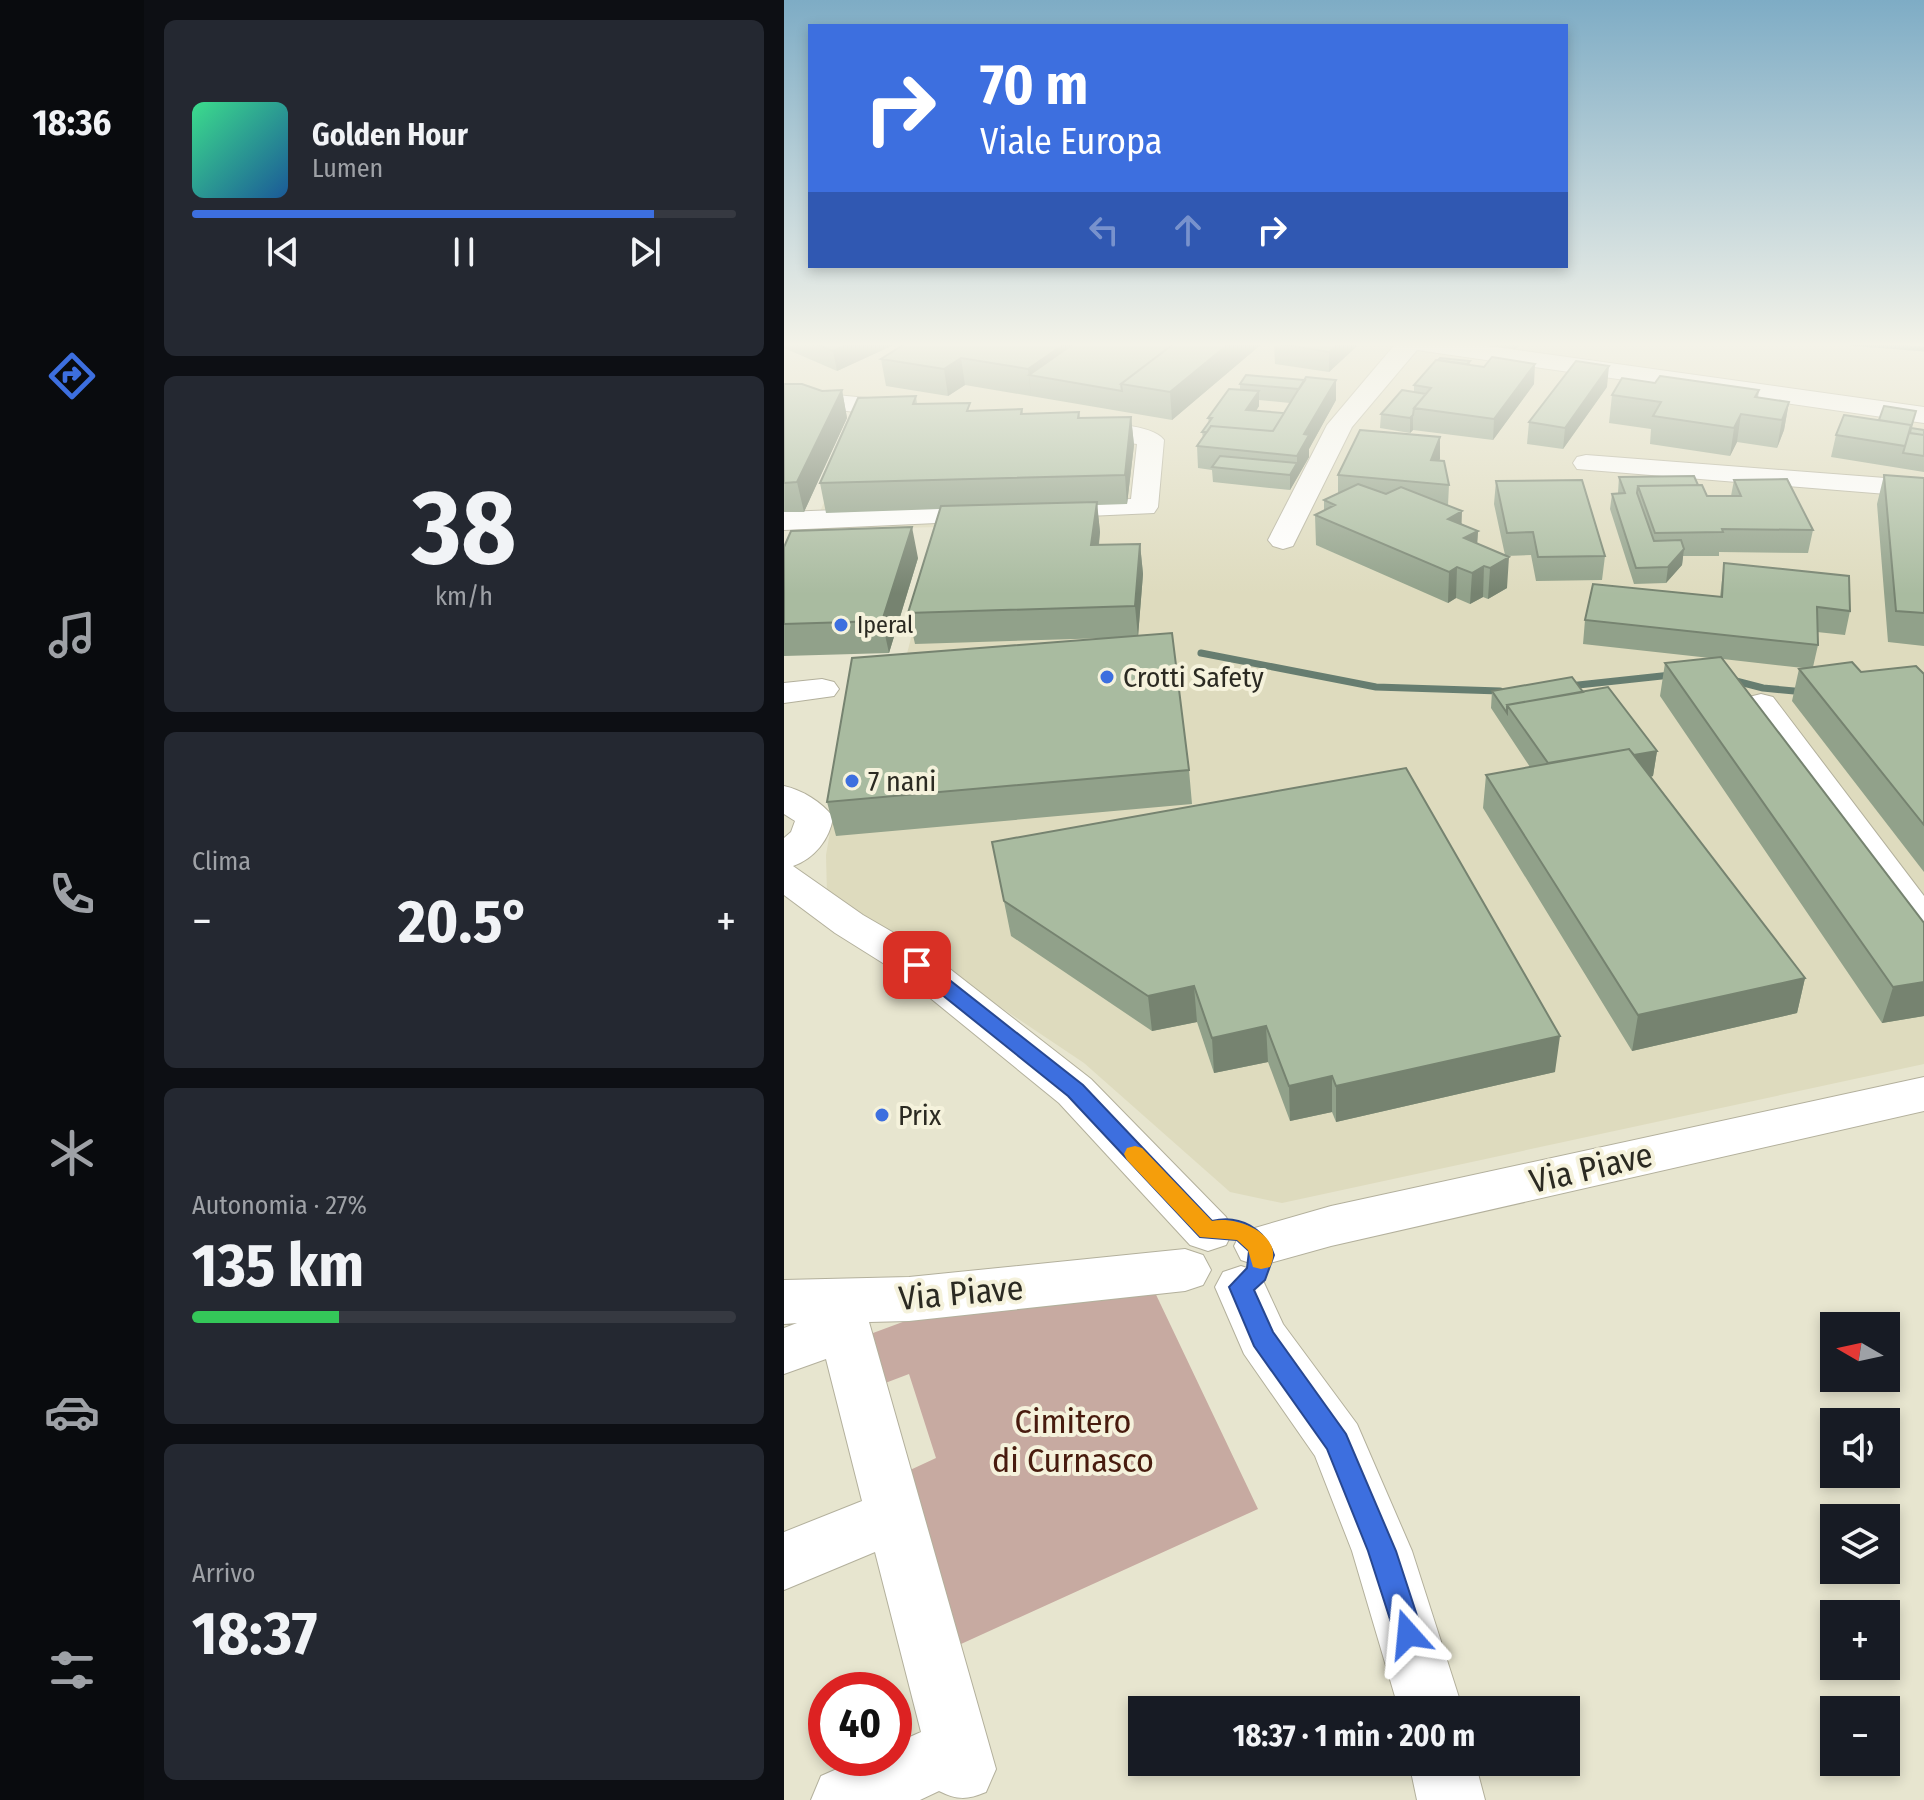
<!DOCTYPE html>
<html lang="it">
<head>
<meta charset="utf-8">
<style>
  :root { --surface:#171b24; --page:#242831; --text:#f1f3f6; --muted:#9ea1a6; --line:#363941; --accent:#3d6fdf }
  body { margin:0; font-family:"Fira Sans Condensed",sans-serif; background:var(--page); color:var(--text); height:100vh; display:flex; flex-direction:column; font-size:30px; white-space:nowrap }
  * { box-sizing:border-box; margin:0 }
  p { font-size:26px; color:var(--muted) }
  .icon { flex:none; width:44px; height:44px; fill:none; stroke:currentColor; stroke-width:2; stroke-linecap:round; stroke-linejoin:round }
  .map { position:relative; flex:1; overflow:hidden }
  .side { display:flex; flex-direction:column; gap:20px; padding:20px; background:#0d0f14; width:640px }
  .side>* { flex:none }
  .top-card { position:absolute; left:24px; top:24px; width:760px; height:244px; border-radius:0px; box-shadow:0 4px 12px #0003; background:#3d6fdf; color:#fff; overflow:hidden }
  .needle { width:52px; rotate:279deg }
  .controls { position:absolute; left:1036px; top:1312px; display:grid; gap:16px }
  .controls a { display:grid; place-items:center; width:80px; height:80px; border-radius:0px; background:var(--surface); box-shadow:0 4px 12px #0003; font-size:40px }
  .speed { position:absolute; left:24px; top:1672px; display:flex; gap:16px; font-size:40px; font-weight:700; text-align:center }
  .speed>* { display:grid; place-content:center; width:104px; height:104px; border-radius:50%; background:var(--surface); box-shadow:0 4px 12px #0003; line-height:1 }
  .speed .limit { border:12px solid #d22; background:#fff; color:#111 }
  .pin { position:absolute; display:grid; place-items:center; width:68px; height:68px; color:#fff; margin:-34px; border-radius:16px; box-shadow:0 4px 12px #0006 }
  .me { position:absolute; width:88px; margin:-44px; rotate:342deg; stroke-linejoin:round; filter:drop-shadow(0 0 6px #0008) }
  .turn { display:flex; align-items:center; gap:28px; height:168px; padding:0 40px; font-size:36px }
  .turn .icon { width:104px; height:104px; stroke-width:2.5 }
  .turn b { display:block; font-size:56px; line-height:68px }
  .lanes { display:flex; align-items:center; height:76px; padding:0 40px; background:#0003; justify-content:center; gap:40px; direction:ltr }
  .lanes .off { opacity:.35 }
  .big { font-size:60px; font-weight:700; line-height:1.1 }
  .side .widget { flex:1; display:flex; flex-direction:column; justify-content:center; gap:12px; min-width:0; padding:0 28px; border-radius:12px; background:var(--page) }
  .side .dial { align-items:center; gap:0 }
  .dial b { font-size:104px; line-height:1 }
  .song { display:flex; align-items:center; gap:24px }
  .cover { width:96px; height:96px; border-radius:12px; background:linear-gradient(135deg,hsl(150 70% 55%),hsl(210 70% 35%)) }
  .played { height:8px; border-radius:4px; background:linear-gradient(90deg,var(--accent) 85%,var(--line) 85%) }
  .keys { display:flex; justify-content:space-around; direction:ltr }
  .heat { display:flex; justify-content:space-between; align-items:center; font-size:44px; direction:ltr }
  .charge { height:12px; border-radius:6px; background:linear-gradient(90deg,#34c759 27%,var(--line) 0) }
  .trip { position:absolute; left:344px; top:1696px; width:452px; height:80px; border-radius:0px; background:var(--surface); box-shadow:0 4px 12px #0003; font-weight:700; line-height:80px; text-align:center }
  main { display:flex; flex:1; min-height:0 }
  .tab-bar { display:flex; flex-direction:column; width:144px; justify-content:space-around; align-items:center; background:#090b0e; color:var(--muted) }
  .tab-bar .icon { width:56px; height:56px }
  .tab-bar .on { color:var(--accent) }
  .tab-bar b { font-size:36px; color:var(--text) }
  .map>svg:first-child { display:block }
</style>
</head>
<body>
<main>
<nav class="tab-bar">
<b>18:36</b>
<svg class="icon on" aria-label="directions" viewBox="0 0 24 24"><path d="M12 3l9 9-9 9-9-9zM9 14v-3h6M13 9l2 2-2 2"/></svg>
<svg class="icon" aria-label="music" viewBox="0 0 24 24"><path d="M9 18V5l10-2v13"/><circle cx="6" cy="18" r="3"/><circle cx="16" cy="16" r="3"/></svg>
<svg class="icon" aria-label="phone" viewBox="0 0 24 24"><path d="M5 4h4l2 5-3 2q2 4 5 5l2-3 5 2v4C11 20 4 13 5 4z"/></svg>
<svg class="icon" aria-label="climate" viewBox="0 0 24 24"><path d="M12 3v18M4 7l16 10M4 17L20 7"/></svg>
<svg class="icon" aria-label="car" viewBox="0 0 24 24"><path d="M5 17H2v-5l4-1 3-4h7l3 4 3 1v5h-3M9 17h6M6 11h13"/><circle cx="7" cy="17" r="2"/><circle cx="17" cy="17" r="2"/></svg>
<svg class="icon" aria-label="filters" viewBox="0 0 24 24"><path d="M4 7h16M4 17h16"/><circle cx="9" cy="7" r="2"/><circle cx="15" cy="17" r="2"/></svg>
</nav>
<section class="side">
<div class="widget">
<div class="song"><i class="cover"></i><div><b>Golden Hour</b><p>Lumen</p></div></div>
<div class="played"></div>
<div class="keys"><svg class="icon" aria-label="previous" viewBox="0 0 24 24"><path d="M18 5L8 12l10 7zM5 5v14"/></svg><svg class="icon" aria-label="pause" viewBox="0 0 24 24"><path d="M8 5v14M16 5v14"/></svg><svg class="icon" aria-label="next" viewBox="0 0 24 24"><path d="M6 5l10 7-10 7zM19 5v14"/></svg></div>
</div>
<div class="widget dial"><b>38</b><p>km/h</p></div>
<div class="widget"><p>Clima</p>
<div class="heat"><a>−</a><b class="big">20.5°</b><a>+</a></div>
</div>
<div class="widget"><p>Autonomia · 27%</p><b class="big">135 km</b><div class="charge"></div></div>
<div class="widget"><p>Arrivo</p><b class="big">18:37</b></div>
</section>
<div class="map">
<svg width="1140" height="1800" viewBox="0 0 1140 1800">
  <rect width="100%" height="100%" fill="#e7e5cf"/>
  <!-- built -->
  <path fill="#dedbbe" d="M 0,342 L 1140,342 L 1140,1064 L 498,1203 L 446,1192 L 300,1063 L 119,942 L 43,895 L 42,855 L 74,670 L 120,665 L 156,527 L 28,530 L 83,403 L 0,395 Z"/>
  <!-- green -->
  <path fill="#c7aaa1" d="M 366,1282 L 474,1509 L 177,1644 L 124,1471 L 152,1458 L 125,1374 L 96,1385 L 81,1336 L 124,1320 Z"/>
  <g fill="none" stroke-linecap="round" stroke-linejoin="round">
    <!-- stream-far1 -->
    <path stroke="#667d70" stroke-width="5" d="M 1052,342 L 1140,349"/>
    <!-- stream -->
    <path stroke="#667d70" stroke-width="7" d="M 417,653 L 592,687 L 716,691
      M 948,680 L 979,688 L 1021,692
      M 785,686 L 887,675"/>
    <defs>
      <path id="minor" d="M 613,342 L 675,342 L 1140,407 L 1140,423 L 633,350 L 568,427 L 509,546 L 499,549 L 489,546 L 484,540 L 543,425 Z
        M 0,390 L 125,402 L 134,405 L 138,410 L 134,415 L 125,418 L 0,404 Z
        M 296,421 C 317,424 368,423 380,440 L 374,507 L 370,513 L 0,530 L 0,512 L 347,499 L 353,444 L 287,434 L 283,429 L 287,424 Z
        M 802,455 L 1140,481 L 1140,497 L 793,469 L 789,463 L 793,457 Z
        M 38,679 L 50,682 L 55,689 L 50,696 L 0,703 L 0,683 Z
        M 977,694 L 989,697 L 1140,896 L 1140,937 L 1126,933 L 960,704 L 965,697 Z
        M 0,786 C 18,790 38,802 49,817 C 46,839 30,859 9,866 L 79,915 L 148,955 L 307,1079 L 442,1217 L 449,1231 L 442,1245 L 424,1251 L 406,1245 L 275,1103 L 118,975 L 51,933 L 0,895 L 0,838 L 7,832 L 11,821 L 0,814 Z
        M 1140,1077 L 1140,1111 L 547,1246 L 475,1266 L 457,1260 L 450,1246 L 457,1232 L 547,1206 Z
        M 401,1249 L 419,1255 L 427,1270 L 419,1285 L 401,1291 L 125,1321 L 85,1322 L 212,1769 L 202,1792 C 183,1800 173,1800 155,1791 L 136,1800 L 27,1800 L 37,1776 L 78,1758 L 110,1758 L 110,1744 L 137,1732 L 91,1552 L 0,1590 L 0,1532 L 78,1501 L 42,1359 L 0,1374 L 0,1328 L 13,1323 L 0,1324 L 0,1280 L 125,1277 Z
        M 457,1266 L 475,1272 L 499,1324 L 573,1424 L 628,1551 L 679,1710 L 615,1710 L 568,1551 L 531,1456 L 460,1354 L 431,1287 L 439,1272 Z
        M 625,1762 L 691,1762 L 701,1800 L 633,1800 Z"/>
    </defs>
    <!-- minor casing -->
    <use href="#minor" stroke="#b3b09c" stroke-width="2"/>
    <!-- minor -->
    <use href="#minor" fill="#fff" fill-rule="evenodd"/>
  </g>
  <!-- wall -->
  <path fill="#91a18a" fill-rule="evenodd" d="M 0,342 L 116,342 L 53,371 L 0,348 Z
    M 124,342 L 480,342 L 388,420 L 181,385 L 164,396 L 102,386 L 97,359 Z
    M 683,342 L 738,342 L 732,349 Z
    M 490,343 L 573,346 L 545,372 L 491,364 Z
    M 686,361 L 686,365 L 750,384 L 709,440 L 629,430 L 626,433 L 596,428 L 597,414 L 630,392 L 630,385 Z
    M 521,380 L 552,380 L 552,400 L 525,449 L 525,457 L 506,490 L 429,482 L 428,470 L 414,468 L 413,446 L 419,438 L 418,432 L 425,423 L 424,418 L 456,390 L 456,384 ZM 475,400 L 506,403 L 500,413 L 472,411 L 475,406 Z
    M 0,384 L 38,391 L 58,390 L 63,418 L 20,512 L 0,512 Z
    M 823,387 L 779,449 L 743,444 L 745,422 Z
    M 975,390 L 974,398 L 1005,402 L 1000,430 L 993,448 L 953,442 L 946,456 L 866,444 L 867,429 L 825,423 L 828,395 Z
    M 132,396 L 133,404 L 187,411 L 238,409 L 239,414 L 295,412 L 296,418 L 347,417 L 350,445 L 343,504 L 313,505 L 316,532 L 315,545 L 356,544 L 359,574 L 354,636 L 405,770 L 408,804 L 52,836 L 43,802 L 324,638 L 131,644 L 124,613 L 156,509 L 42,513 L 36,483 Z
    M 1128,428 L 1140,430 L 1140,472 L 1047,457 L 1052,435 Z
    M 656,437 L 655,461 L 665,485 L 664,505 L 678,524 L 694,531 L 693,544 L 721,555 L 710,504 L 712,481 L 821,556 L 818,580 L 752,581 L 747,555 L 722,556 L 723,588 L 704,599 L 699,597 L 686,604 L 672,598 L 664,603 L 532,545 L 531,515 L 540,511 L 540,500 L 554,493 L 554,475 Z
    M 1100,475 L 1140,478 L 1140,646 L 1104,642 L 1093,504 Z
    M 835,477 L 914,485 L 923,496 L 947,496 L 950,480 L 1029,530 L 1024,553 L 935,552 L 935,556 L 899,556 L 898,565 L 882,583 L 850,584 L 826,509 L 828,494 L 834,493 Z
    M 0,547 L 134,558 L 105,653 L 0,656 Z
    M 940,563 L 1066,611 L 1061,635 L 1033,632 L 1034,645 L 1029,667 L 1077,672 L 1140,674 L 1140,872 L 1008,701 L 1015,669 L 1019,668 L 939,659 L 1140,923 L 1140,1016 L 1098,1023 L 876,696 L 881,663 L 926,658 L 799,644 L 801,620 L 936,597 Z
    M 708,691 L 799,692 L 873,751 L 869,776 L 867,777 L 1021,978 L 1013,1013 L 848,1051 L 699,808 L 702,775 L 746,767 L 707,708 Z
    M 208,842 L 771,1072 L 552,1122 L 548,1112 L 506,1121 L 484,1062 L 430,1073 L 413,1022 L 368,1031 L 227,936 Z"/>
  <!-- shaded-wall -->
  <path fill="#768370" d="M 68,342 L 116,342 L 53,371 L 49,351 Z
    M 283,342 L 322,342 L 245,375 L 247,396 L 244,369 Z
    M 447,342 L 480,342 L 388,420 L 386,392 Z
    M 556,342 L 573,342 L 573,346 L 545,372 L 545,352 Z
    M 177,358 L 181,385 L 164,396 L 160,369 Z
    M 751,364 L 750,384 L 709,440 L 710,419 Z
    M 825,366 L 823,387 L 779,449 L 781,428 Z
    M 552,380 L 552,400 L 525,449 L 525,457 L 513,478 L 513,456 L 520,434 Z
    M 58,390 L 63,418 L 20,512 L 13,482 Z
    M 475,391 L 475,406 L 463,424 L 462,410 Z
    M 1005,402 L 1000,430 L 993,448 L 998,420 Z
    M 957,414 L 953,442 L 946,456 L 950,428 Z
    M 629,415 L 629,430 L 626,433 L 626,418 Z
    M 347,417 L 350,445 L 343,504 L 341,475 Z
    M 656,437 L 656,459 L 646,483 L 647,460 Z
    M 513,463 L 513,478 L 506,490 L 506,475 Z
    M 313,502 L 316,532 L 311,576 L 307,545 Z
    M 678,511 L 677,541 L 664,519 Z
    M 128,527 L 134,558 L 105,653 L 98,621 Z
    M 694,531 L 692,561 L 680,538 Z
    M 356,544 L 359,574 L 354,637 L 351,606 Z
    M 900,549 L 898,565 L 882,583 L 884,567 Z
    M 725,557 L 723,588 L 704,599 L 706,568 Z
    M 700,566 L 699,597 L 686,604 L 688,573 Z
    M 673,567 L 672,598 L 664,603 L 665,572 Z
    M 873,751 L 869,776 L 766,796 L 768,770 Z
    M 1021,978 L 1013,1013 L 848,1051 L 854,1015 Z
    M 1140,982 L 1140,1016 L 1098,1023 L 1109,987 Z
    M 410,986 L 413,1022 L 368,1031 L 364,996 Z
    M 482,1026 L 484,1062 L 430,1073 L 428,1038 Z
    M 776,1036 L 771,1072 L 552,1122 L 552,1086 Z
    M 548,1076 L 548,1112 L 506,1121 L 505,1086 Z"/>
  <!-- building -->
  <path fill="#a9bba0" stroke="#768370" stroke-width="2" d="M 28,342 L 68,342 L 49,351 Z
    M 124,342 L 283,342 L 244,369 L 177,358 L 160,369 L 97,359 Z
    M 292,342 L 392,342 L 337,384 L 338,391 L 245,375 Z
    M 392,342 L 447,342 L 386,392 L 337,384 Z
    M 492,342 L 556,342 L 545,352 L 490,343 Z
    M 708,357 L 751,364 L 710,419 L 630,408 L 647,388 L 630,385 L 652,360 L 700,367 Z
    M 656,358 L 686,361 L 683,364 L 654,360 Z
    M 792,361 L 825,366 L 781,428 L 745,422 Z
    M 462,375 L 521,380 L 515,389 L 456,384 Z
    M 876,376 L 975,390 L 971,397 L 1005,402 L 998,420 L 957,414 L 950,428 L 869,416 L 877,402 L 828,395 L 838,378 L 871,383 Z
    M 522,377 L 552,380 L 520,434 L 525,435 L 513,456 L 413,446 L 427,426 L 489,431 Z
    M 0,384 L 18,384 L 38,391 L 58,390 L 13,482 L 0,483 Z
    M 445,389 L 475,391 L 462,410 L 500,413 L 489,431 L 427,426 L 423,432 L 418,432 L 428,418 L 424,418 Z
    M 618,390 L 642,394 L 630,408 L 629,415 L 626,418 L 597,414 Z
    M 132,396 L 129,404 L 186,403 L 183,411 L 238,409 L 237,414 L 295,412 L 294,418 L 347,417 L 341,475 L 36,483 L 74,398 Z
    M 1100,406 L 1132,411 L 1126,431 L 1127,425 L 1095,420 Z
    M 1060,415 L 1127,425 L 1121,446 L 1052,435 Z
    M 1127,428 L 1140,430 L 1140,435 L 1126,433 Z
    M 576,430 L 656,437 L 647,460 L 660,461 L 665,485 L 554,475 Z
    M 1125,433 L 1140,435 L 1140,456 L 1119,453 Z
    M 436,456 L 513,463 L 506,475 L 428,467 Z
    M 1100,475 L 1140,478 L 1140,613 L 1112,611 Z
    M 910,476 L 914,485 L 854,486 L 853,493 L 870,541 L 897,540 L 900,549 L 884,567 L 852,568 L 828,494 L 841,493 L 835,477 Z
    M 1003,479 L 1029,530 L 938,529 L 939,532 L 871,533 L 854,486 L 918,485 L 923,496 L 957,496 L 950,480 Z
    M 798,480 L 821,556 L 754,557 L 749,532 L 723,533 L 712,481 Z
    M 574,484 L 602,494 L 617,487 L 678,511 L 664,519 L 694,531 L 680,538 L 725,557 L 706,568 L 700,566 L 688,573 L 673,567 L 665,572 L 531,515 L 551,505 L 540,500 Z
    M 313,502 L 307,545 L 356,544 L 351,606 L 124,613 L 157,506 Z
    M 128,527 L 98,621 L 0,624 L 0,547 L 7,531 Z
    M 940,563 L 1065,576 L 1066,611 L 1033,607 L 1034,645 L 801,620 L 809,584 L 938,597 Z
    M 388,633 L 405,770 L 43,802 L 68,658 Z
    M 937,657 L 1140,923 L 1140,982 L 1109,987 L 881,663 Z
    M 1068,662 L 1077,672 L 1132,666 L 1140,674 L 1140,825 L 1015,669 Z
    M 788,677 L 799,692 L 723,705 L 723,713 L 708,691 Z
    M 824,687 L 873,751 L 850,755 L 845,749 L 764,763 L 723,705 Z
    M 845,749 L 1021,978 L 854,1015 L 702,775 Z
    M 622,768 L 776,1036 L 552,1086 L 548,1076 L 505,1086 L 482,1026 L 428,1038 L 410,986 L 364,996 L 220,901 L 208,842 Z"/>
  <!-- sky -->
  <linearGradient id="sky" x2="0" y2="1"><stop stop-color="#7eacc5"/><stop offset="0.58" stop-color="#f4f3e9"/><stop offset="1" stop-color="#f4f3e9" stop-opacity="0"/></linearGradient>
  <rect width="1140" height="594" fill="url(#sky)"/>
  <!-- route -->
  <path fill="#3d6fdf" stroke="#284891" stroke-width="2" d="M 133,958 L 140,960 L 299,1085 L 428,1221 C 456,1214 481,1229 490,1255 L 481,1280 L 470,1290 L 489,1332 L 562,1434 L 612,1551 L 639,1634 L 634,1644 L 624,1648 L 614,1644 L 584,1551 L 543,1449 L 470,1346 L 445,1287 L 463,1268 L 465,1251 L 453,1240 L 416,1237 L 284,1096 L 126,969 L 123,965 L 126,960 Z"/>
  <!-- slow -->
  <path fill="#f59e0b" d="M 351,1146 L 358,1148 L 428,1221 C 453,1215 502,1235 486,1267 L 477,1269 L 469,1267 L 464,1250 L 453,1240 L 416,1237 L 343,1160 L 340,1154 L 343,1148 Z"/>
  <!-- markers -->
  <g fill="#3d6fdf" stroke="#f5f2dc" stroke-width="3">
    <circle cx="57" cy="625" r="8"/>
    <circle cx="323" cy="677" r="8"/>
    <circle cx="68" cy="781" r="8"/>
    <circle cx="98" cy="1115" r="8"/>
  </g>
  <g text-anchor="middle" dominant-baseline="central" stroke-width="8" stroke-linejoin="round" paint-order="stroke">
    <!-- far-poi labels -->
    <g font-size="24" fill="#2b2a22" stroke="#f5f2dc" text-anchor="start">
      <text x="73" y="625">Iperal</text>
    </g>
    <!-- poi labels -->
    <g font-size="28" fill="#2b2a22" stroke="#f5f2dc" text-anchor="start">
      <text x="339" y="677">Crotti Safety</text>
      <text x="84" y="781">7 nani</text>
      <text x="114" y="1115">Prix</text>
    </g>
    <!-- near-street labels -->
    <g font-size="34" fill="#2b2a22" stroke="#f5f2dc">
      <text transform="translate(807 1168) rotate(-13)">Via Piave</text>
      <text transform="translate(177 1293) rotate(-5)">Via Piave</text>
    </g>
    <!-- near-park labels -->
    <g font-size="34" fill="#481b0e" stroke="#f5f2dc">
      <text x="289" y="1421">Cimitero<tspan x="289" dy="39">di Curnasco</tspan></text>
    </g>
  </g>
</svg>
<div class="controls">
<a><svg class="needle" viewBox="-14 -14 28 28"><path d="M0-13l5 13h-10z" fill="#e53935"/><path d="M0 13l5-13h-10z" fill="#9ea1a6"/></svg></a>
<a><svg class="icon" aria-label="sound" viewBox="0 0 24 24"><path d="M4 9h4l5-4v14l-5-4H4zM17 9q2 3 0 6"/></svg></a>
<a><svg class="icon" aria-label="layers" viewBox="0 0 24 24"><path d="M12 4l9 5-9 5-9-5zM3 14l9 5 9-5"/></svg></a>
<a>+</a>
<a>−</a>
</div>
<div class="speed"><div class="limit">40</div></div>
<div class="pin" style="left:133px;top:965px;background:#d93025"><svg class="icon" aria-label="arrive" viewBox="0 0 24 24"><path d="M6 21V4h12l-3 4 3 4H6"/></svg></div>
<svg class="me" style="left:624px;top:1634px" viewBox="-20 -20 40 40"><path d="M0-17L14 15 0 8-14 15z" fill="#3d6fdf" stroke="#fff" stroke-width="4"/></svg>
<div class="trip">18:37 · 1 min · 200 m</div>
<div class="top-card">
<div class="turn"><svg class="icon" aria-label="right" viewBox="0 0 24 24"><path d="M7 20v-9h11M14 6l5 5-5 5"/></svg><div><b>70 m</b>Viale Europa</div></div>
<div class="lanes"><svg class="icon off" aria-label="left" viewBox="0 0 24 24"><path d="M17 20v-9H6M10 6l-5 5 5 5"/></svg><svg class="icon off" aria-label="ahead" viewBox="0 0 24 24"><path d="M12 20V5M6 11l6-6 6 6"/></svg><svg class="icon" aria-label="right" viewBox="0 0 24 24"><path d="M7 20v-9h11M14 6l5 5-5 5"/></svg></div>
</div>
</div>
</main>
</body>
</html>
